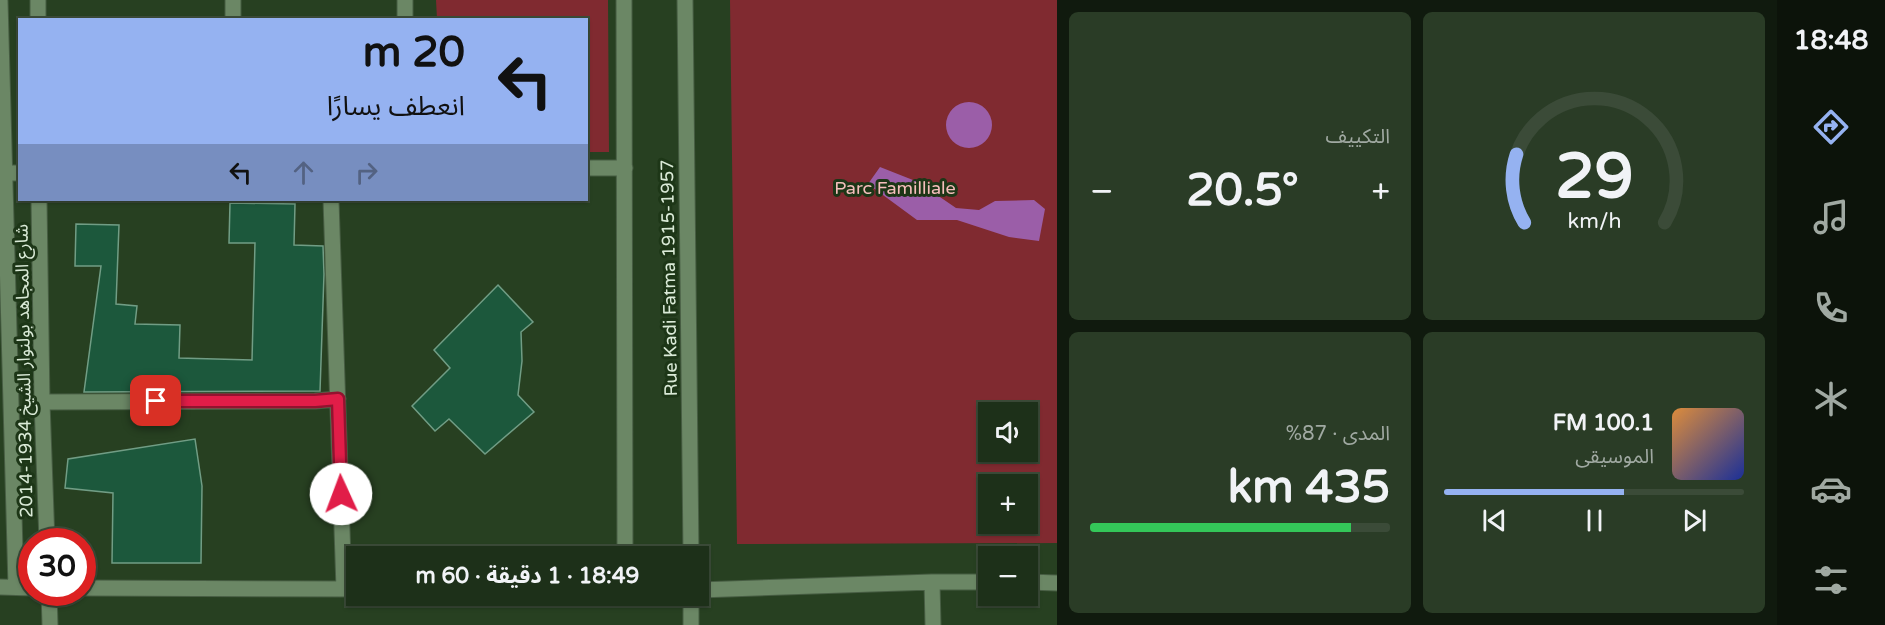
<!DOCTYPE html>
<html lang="ar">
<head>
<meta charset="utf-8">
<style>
  :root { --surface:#1d3019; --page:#2a3c26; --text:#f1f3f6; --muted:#a0a9a2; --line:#3b4b38; --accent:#95b2f1 }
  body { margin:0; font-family:"Varela Round","Noto Sans Arabic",sans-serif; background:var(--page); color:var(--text); direction:rtl; height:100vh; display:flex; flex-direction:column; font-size:22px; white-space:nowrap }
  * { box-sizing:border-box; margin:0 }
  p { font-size:20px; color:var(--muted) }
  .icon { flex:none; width:33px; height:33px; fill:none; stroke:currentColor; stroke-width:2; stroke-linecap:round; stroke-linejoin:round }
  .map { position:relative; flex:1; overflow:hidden; direction:ltr }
  .sheet { display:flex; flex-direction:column; gap:12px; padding:12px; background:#101a0e; width:720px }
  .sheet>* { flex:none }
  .guide { position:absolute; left:18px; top:18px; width:570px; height:183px; border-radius:0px; box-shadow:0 2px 4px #0004,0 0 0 2px var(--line); direction:rtl; background:#95b2f1; color:#111; overflow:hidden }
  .fabs { position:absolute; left:978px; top:402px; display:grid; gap:12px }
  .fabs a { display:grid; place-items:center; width:60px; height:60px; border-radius:0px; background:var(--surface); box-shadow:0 2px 4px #0004,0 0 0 2px var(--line); font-size:30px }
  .speed { position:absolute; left:18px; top:528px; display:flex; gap:12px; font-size:30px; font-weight:700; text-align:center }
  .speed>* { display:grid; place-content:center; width:78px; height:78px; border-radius:50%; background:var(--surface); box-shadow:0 2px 4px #0004,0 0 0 2px var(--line); line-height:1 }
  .speed .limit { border:9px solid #d22; background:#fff; color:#111 }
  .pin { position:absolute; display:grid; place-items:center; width:51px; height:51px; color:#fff; margin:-26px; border-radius:12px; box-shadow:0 3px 9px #0006 }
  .me { position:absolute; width:66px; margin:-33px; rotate:358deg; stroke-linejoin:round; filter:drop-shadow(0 0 4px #0008) }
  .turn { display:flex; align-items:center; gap:21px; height:126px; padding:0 24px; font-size:27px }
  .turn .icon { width:78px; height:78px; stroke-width:2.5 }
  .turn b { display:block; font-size:42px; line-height:51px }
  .lanes { display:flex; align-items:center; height:57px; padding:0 24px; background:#0003; justify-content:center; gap:30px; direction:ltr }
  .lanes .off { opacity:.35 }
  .big { font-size:45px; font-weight:700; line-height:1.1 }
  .sheet .tile { flex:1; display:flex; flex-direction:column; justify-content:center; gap:9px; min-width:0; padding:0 21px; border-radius:9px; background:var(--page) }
  .sheet .dial { align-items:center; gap:0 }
  .dial svg { height:156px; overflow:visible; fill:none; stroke:var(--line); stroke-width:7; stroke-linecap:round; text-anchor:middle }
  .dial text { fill:var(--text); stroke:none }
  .song { display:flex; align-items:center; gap:18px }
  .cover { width:72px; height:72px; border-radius:9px; background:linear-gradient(135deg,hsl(30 70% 55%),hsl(230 70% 35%)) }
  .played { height:6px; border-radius:3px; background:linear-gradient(90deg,var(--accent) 60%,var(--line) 60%) }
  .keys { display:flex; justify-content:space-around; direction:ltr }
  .heat { display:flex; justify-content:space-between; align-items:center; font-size:33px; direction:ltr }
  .charge { height:9px; border-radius:4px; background:linear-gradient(90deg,#34c759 87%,var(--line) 0) }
  .sheet .tiles { flex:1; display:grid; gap:12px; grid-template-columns:repeat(2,1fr) }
  .trip { position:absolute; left:346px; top:546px; width:363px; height:60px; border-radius:0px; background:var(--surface); box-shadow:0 2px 4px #0004,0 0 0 2px var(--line); font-weight:700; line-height:60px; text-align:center; direction:rtl }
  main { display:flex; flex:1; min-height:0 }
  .tabs { display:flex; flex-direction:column; width:108px; justify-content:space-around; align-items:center; background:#0c130a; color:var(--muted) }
  .tabs .icon { width:42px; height:42px }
  .tabs .current { color:var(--accent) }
  .tabs b { font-size:27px; color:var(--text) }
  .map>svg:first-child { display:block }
</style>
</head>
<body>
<main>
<nav class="tabs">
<b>18:48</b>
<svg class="icon current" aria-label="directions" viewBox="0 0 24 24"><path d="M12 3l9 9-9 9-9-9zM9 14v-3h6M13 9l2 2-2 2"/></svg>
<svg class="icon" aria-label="music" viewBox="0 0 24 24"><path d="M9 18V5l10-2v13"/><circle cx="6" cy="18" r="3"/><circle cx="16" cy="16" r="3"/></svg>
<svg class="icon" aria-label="phone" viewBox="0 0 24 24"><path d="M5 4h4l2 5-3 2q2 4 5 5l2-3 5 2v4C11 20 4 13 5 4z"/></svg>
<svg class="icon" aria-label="climate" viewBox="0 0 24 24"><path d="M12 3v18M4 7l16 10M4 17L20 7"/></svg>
<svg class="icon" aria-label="car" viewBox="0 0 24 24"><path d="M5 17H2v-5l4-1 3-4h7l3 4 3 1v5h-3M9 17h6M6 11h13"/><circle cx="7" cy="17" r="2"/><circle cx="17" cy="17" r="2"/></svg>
<svg class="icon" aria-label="filters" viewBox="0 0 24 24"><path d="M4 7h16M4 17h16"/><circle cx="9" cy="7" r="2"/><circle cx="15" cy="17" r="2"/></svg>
</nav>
<section class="sheet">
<div class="tiles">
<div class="tile dial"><svg viewBox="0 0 100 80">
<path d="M14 69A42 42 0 1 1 86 69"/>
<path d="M14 69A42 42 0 0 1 10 34" stroke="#95b2f1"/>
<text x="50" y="56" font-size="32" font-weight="700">29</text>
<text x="50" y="72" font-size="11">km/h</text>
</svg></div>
<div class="tile"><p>التكييف</p>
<div class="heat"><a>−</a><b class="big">20.5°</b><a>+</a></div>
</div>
<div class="tile">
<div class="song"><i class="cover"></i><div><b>100.1 FM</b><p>الموسيقى</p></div></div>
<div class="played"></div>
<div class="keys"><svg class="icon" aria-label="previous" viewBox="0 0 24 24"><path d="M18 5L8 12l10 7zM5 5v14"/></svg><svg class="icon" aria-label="pause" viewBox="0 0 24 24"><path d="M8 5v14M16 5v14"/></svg><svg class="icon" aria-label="next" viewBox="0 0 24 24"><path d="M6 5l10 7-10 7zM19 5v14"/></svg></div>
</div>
<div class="tile"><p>المدى · 87%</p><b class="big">435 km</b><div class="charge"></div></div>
</div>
</section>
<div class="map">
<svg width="1057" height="625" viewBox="0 0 1057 625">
  <rect width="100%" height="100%" fill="#274021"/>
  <!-- green -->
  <path fill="#802a30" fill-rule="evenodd" d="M 436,0 L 608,0 L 609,152 L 587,152 L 586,20 L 437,19 Z
    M 730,0 L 1057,0 L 1057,543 L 737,544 ZM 988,412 L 1028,412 L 1028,452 L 988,452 ZM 988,484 L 1028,484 L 1028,524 L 988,524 Z"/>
  <!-- water -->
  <path fill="#9b5ea8" d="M946 125a23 23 0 1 1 46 0a23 23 0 1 1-46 0Z
    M 880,167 L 918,182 L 956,208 L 979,210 L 995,201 L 1034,200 L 1045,209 L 1039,241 L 1009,237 L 957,220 L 917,220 L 868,184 Z"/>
  <!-- building -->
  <path fill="#1c583c" stroke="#719d85" stroke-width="1.5" d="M 230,203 L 295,204 L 294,245 L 323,246 L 324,274 L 320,391 L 84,392 L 101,266 L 75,266 L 76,224 L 119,225 L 116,304 L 137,306 L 135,324 L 180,325 L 179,358 L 252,360 L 255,243 L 229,243 Z
    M 498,285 L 533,322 L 521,332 L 522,361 L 518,395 L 534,412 L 485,454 L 449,419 L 435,431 L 412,406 L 450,368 L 434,350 Z
    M 195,439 L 202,486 L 201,563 L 112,563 L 113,493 L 65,488 L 68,459 Z"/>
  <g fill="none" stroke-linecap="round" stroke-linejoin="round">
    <defs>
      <path id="minor" d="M 38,0 L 38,20
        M 233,0 L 233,20
        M 405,0 L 405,20
        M 624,0 L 625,556
        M 0,1 L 16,587
        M 586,168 L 625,168
        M 0,173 L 20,173
        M 39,200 L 42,402 L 47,542
        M 331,200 L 344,589
        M 42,402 L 315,401 L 338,399
        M 932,582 L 933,625
        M 1028,582 L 1057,583
        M 0,587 L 32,588
        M 82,588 L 357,589
        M 699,590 L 932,582 L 988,582
        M 49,592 L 50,625"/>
      <path id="tertiary" d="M 685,0 L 691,556
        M 691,625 L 691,596"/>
    </defs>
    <!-- minor casing -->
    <use href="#minor" stroke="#475d43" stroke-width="17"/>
    <!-- tertiary casing -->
    <use href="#tertiary" stroke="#475d43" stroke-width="17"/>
    <!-- minor -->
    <use href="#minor" stroke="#6b8765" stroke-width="15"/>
    <!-- tertiary -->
    <use href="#tertiary" stroke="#6b8765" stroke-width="15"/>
  </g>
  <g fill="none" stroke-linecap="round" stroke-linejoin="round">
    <defs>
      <path id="route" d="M 156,401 L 315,401 L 338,399 L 341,494"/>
    </defs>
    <!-- route casing -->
    <use href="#route" stroke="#92132f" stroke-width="15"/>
    <!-- route -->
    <use href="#route" stroke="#e11d48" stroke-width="10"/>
  </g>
  <g text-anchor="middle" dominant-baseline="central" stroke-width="6" stroke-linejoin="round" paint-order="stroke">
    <!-- park labels -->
    <g font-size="18" fill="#f5bebc" stroke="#1d3617">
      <text x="895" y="188">Parc Familliale</text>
    </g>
    <!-- street labels -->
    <g font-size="18" fill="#daead7" stroke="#1d3617">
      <text transform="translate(669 278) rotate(-91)">Rue Kadi Fatma 1915-1957</text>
      <text transform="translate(24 371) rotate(-91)">شارع المجاهد بولنوار الشيخ 1934-2014</text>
    </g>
  </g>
</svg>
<div class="fabs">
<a><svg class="icon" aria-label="sound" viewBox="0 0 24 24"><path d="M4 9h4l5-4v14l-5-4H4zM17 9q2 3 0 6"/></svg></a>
<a>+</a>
<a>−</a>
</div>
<div class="speed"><div class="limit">30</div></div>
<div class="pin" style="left:156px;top:401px;background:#d93025"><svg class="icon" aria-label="arrive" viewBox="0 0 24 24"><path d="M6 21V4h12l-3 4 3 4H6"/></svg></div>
<svg class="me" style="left:341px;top:494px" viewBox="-20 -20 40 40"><circle r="19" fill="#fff"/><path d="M0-13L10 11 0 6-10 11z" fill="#e11d48"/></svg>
<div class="trip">18:49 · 1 دقيقة · 60 m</div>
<div class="guide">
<div class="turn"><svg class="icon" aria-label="left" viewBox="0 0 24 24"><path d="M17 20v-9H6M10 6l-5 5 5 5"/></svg><div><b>20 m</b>انعطف يسارًا</div></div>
<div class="lanes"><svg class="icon" aria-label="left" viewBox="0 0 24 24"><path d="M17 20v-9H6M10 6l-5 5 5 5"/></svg><svg class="icon off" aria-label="ahead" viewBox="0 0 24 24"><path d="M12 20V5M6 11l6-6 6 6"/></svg><svg class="icon off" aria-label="right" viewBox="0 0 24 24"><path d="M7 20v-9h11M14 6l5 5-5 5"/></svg></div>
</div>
</div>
</main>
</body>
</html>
